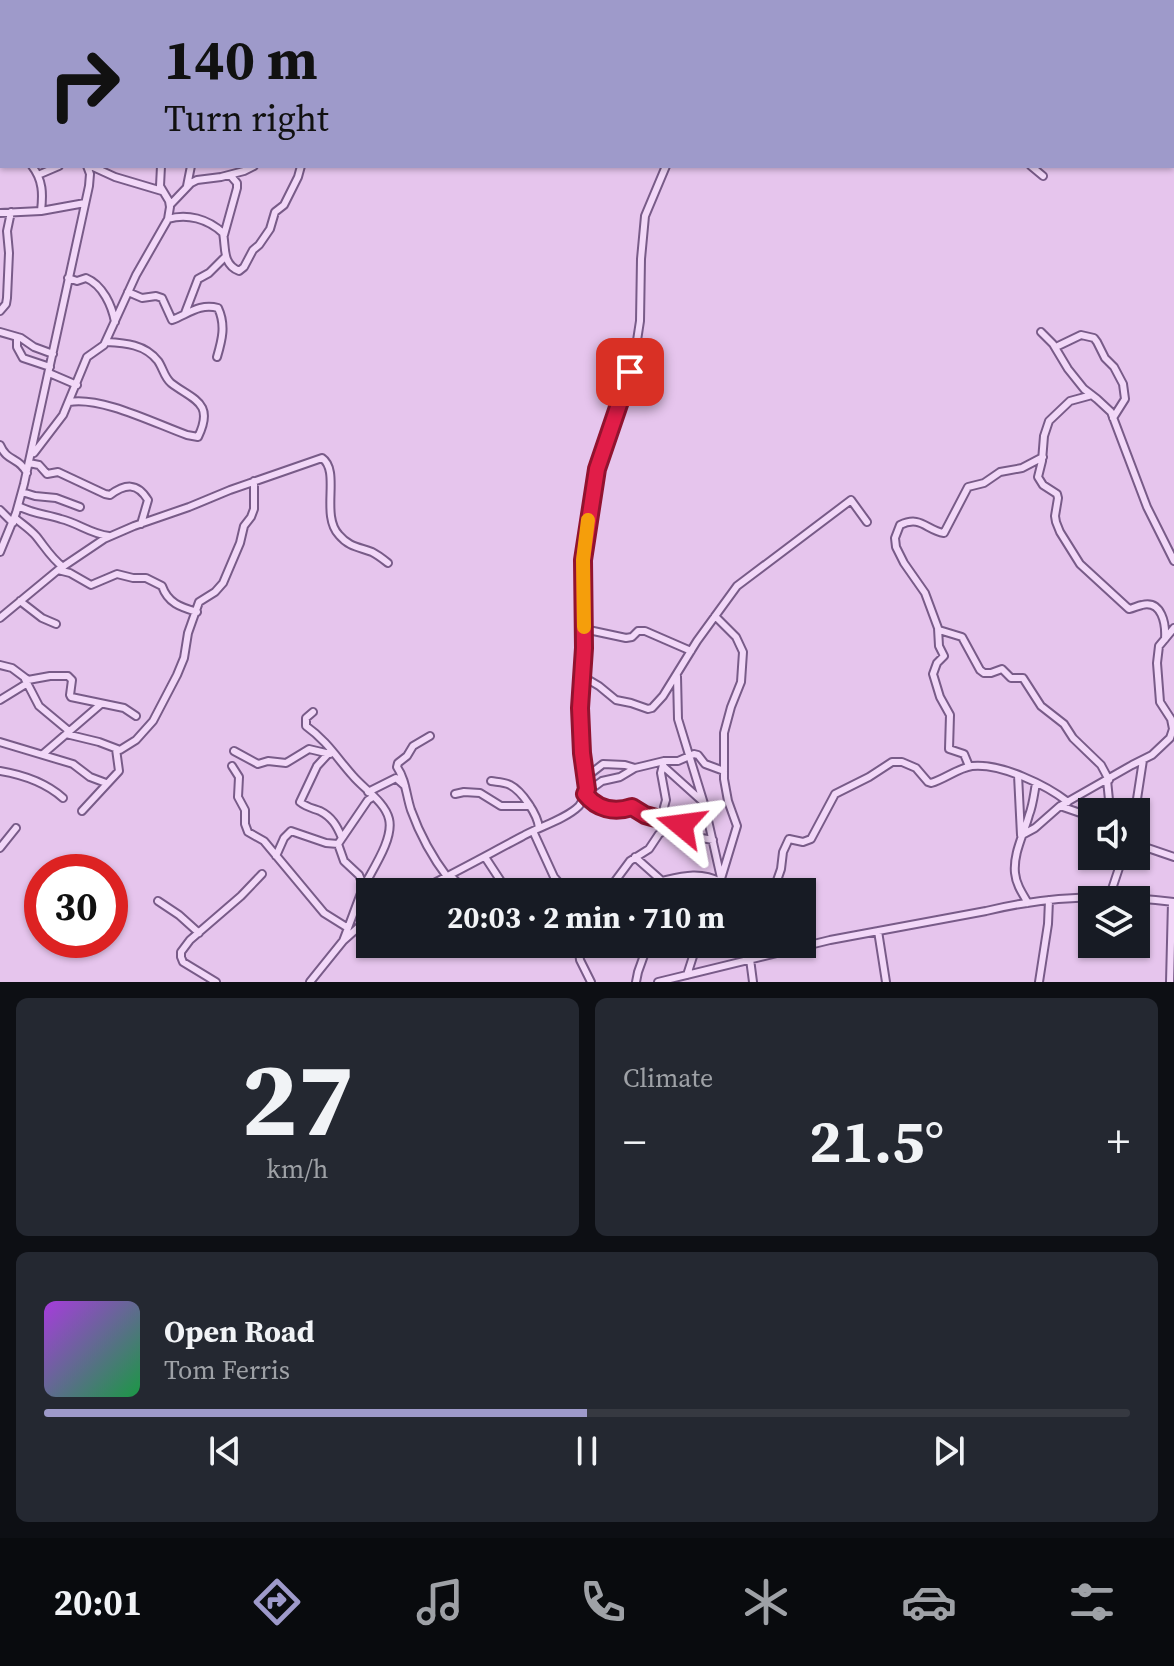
<!DOCTYPE html>
<html lang="en">
<head>
<meta charset="utf-8">
<style>
  :root { --surface:#171b24; --page:#242831; --text:#f1f3f6; --muted:#9ea1a6; --line:#363941; --accent:#9e9aca }
  body { margin:0; font-family:"Source Serif 4",serif; background:var(--page); color:var(--text); height:100vh; display:flex; flex-direction:column; font-size:30px; white-space:nowrap }
  * { box-sizing:border-box; margin:0 }
  p { font-size:26px; color:var(--muted) }
  .icon { flex:none; width:44px; height:44px; fill:none; stroke:currentColor; stroke-width:2; stroke-linecap:round; stroke-linejoin:round }
  .map { position:relative; height:982px; overflow:hidden }
  .drawer { display:flex; flex-direction:column; gap:16px; padding:16px; background:#0d0f14; flex:1 }
  .drawer>* { flex:none }
  .guide { position:absolute; left:0px; top:0px; width:1174px; height:168px; box-shadow:0 2px 6px #0004; background:#9e9aca; color:#111; overflow:hidden }
  .controls { position:absolute; left:1078px; top:798px; display:grid; gap:16px }
  .controls a { display:grid; place-items:center; width:72px; height:72px; border-radius:0px; background:var(--surface); box-shadow:0 2px 6px #0004; font-size:40px }
  .speed { position:absolute; left:24px; top:854px; display:flex; gap:16px; font-size:40px; font-weight:700; text-align:center }
  .speed>* { display:grid; place-content:center; width:104px; height:104px; border-radius:50%; background:var(--surface); box-shadow:0 2px 6px #0004; line-height:1 }
  .speed .limit { border:12px solid #d22; background:#fff; color:#111 }
  .pin { position:absolute; display:grid; place-items:center; width:68px; height:68px; color:#fff; margin:-34px; border-radius:16px; box-shadow:0 4px 12px #0006 }
  .me { position:absolute; width:88px; margin:-44px; rotate:286deg; stroke-linejoin:round; filter:drop-shadow(0 0 6px #0008) }
  .turn { display:flex; align-items:center; gap:28px; height:168px; padding:0 32px; font-size:36px }
  .turn .icon { width:104px; height:104px; stroke-width:2.5 }
  .turn b { display:block; font-size:56px; line-height:68px }
  .big { font-size:60px; font-weight:700; line-height:1.1 }
  .drawer .card { flex:1; display:flex; flex-direction:column; justify-content:center; gap:12px; min-width:0; padding:0 28px; border-radius:12px; background:var(--page) }
  .drawer .dial { align-items:center; gap:0 }
  .dial b { font-size:104px; line-height:1 }
  .song { display:flex; align-items:center; gap:24px }
  .cover { width:96px; height:96px; border-radius:12px; background:linear-gradient(135deg,hsl(280 70% 55%),hsl(140 70% 35%)) }
  .played { height:8px; border-radius:4px; background:linear-gradient(90deg,var(--accent) 50%,var(--line) 50%) }
  .keys { display:flex; justify-content:space-around; direction:ltr }
  .heat { display:flex; justify-content:space-between; align-items:center; font-size:44px; direction:ltr }
  .drawer .tiles { flex:1; display:grid; gap:16px; grid-template-columns:1fr 1fr }
  .card:last-child { grid-column:span 2 }
  .trip { position:absolute; left:356px; top:878px; width:460px; height:80px; border-radius:0px; background:var(--surface); box-shadow:0 2px 6px #0004; font-weight:700; line-height:80px; text-align:center }
  .dock { display:flex; height:128px; justify-content:space-around; align-items:center; background:#090b0e; color:var(--muted) }
  .dock .icon { width:56px; height:56px }
  .dock .current { color:var(--accent) }
  .dock b { font-size:36px; color:var(--text) }
  .map>svg:first-child { display:block }
</style>
</head>
<body>
<div class="map">
<svg width="1174" height="982" viewBox="0 0 1174 982">
  <rect width="100%" height="100%" fill="#e6c5ed"/>
  <g fill="none" stroke-linecap="round" stroke-linejoin="round">
    <defs>
      <path id="minor" d="M 59,0 L 63,2
        M 109,0 L 111,2
        M 228,0 L 228,2
        M 308,0 L 308,2
        M 354,0 L 355,2
        M 956,0 L 958,2
        M 35,2 L 36,0
        M 90,2 L 95,0
        M 333,2 L 333,0
        M 717,2 L 717,0
        M 797,2 L 799,0
        M 0,44 L 2,43
        M 0,63 L 2,62
        M 0,95 L 2,98
        M 0,130 L 2,128
        M 32,166 C 43,180 43,194 41,211
        M 91,166 L 115,177 L 162,191
        M 1031,166 L 1043,176
        M 38,175 L 59,166
        M 187,186 L 191,166
        M 170,205 L 191,183 L 197,180 L 221,177 L 244,171 L 254,166
        M 0,213 L 41,211 L 85,203
        M 168,219 C 187,213 208,219 223,233 C 226,248 222,264 239,271 L 244,267 L 253,250 L 259,245 L 270,229 L 275,212 L 284,205 L 298,177 L 301,166
        M 224,235 L 237,188 L 237,183 L 230,175
        M 68,278 L 77,281 L 86,278 C 103,285 112,306 115,322
        M 128,292 L 142,298 L 156,296 L 162,298 L 172,320 C 188,314 200,303 218,308 C 226,325 222,340 217,357
        M 0,311 L 6,304 L 7,298 L 9,253 L 7,231 L 11,212
        M 185,313 L 198,279 L 209,273 L 225,257
        M 0,332 L 21,338 L 34,347 L 53,354
        M 1041,332 L 1053,344 L 1068,369 L 1084,389 L 1097,399 L 1111,412 L 1147,507 L 1174,561
        M 17,337 L 17,347 L 23,358 L 50,367
        M 1056,347 L 1081,335 L 1094,338 L 1097,342 L 1105,358 L 1114,367 L 1123,384 L 1125,399 L 1113,418
        M 49,373 L 77,385
        M 1092,395 L 1070,401 L 1049,421 L 1044,436 L 1042,461 L 1038,477 L 1043,485 L 1057,494 L 1058,498 L 1055,516 L 1056,522 L 1060,532 L 1080,564 L 1129,609 C 1134,608 1137,606 1142,605 C 1162,600 1166,624 1165,639
        M 69,402 C 101,396 156,424 187,435 L 198,437 C 215,402 193,400 171,383 C 164,377 163,368 158,361 C 145,344 125,343 106,342
        M 0,445 C 7,462 19,457 27,473
        M 34,453 L 63,415 L 87,357 L 104,345 L 136,275 L 168,219 L 170,207 L 169,201 L 160,186 L 161,166
        M 29,463 L 39,465 L 47,474 L 58,472 L 105,494 L 110,495 C 125,484 137,482 148,500 L 141,524
        M 22,492 L 35,496 L 56,498 L 80,507
        M 18,506 C 34,514 45,514 61,519 C 78,523 91,534 109,536
        M 0,510 L 13,523
        M 15,518 C 22,524 30,529 36,536 C 45,547 51,558 63,567
        M 0,552 L 16,513 L 24,484 L 89,186 L 90,174 L 87,166
        M 58,570 L 70,573 L 91,585 L 117,574 L 133,578 L 146,578 L 162,586 C 168,603 180,607 197,612
        M 20,601 L 42,618 L 56,624
        M 715,616 L 736,637 L 743,652 L 741,682 L 731,707 L 724,733 L 724,779 L 728,801 L 737,826 L 717,892
        M 0,618 L 58,570 L 104,539 L 134,526 L 189,507 L 230,490 L 322,458 C 341,471 320,515 339,535 C 349,547 359,547 372,552 C 378,555 383,559 388,563
        M 584,629 L 626,638 L 632,637 L 638,631 L 645,631 L 691,651
        M 939,630 L 962,637 L 980,670 L 984,673 L 991,673 L 1002,669 L 1011,678 L 1023,678 L 1041,706 L 1064,724 L 1073,738 L 1101,765 L 1109,780
        M 0,665 L 12,668 L 28,680 L 50,676 L 68,676 L 72,680 L 70,695 L 71,697 L 124,708 L 136,716
        M 582,676 L 599,686 L 616,700 L 631,703 L 648,709 L 652,708 L 663,696 L 697,641 L 737,586 L 851,500 L 867,522
        M 677,676 L 678,719 L 705,807 L 721,878
        M 25,679 L 39,706 L 69,731
        M 0,700 L 26,684
        M 313,712 L 306,718 L 306,726 C 327,741 337,758 353,776 C 364,789 385,802 389,819 C 394,839 372,870 363,888 C 356,906 350,923 343,941
        M 66,734 L 99,742 L 120,750 L 136,740 L 153,721 L 177,675 L 184,658 L 188,633 L 199,602 L 215,592 L 223,583 L 240,543 L 244,526 L 251,517 L 254,509 L 254,481
        M 430,736 L 413,746 L 407,756 L 398,763 L 397,767 C 406,780 406,795 411,810 C 420,835 432,857 448,878
        M 0,742 L 73,764 L 90,777 L 106,783
        M 234,751 L 258,764 L 268,761 L 286,763 L 309,749 L 330,754
        M 329,753 L 317,766 L 300,802 C 306,807 312,808 320,811 C 332,817 337,826 342,838
        M 43,754 L 101,704
        M 664,761 L 661,773 L 666,800 L 664,807 L 665,820
        M 232,766 L 239,777 L 238,797 L 245,810 L 245,824 L 248,832 L 264,841 L 324,913 L 348,928
        M 663,766 L 702,801
        M 969,766 L 964,754 L 949,749 L 950,715 L 940,697 L 933,674 L 937,663 L 944,656 L 939,646 L 938,628 L 925,593 L 904,563 L 896,547 L 895,538 L 900,525 C 921,515 926,530 944,533 L 968,487 L 984,483 L 1000,472 L 1022,468 L 1043,457
        M 0,771 C 24,775 45,782 63,798
        M 1018,775 L 1021,835
        M 585,778 L 603,764 L 625,765 L 635,768
        M 491,781 C 497,782 505,782 510,785 C 522,791 538,815 539,828
        M 368,792 L 396,778 L 405,786
        M 587,792 L 602,781 L 620,777 L 635,768 L 664,761 L 678,761 L 694,754 L 698,755 L 705,764 L 724,771
        M 455,794 L 464,792 L 480,793 L 501,806 L 530,806
        M 585,794 C 601,815 614,809 636,808 L 645,815 L 681,825 L 696,837 L 713,840
        M 1060,806 L 1092,817
        M 82,811 L 119,771 L 116,749
        M 1106,812 L 1109,800 L 1107,780
        M 1135,812 L 1143,760
        M 533,831 L 554,877 L 559,883 L 573,892
        M 1022,835 L 1035,828 L 1060,806 L 1132,765 L 1152,755 L 1170,738 L 1173,729 L 1171,719 L 1160,702 L 1157,663 L 1159,646 L 1174,628
        M 338,844 L 344,861 L 359,875 L 364,887
        M 1136,844 L 1174,857
        M 0,848 L 16,828
        M 276,856 L 284,838 L 291,831 L 326,843 L 338,844 L 368,800 L 373,797
        M 485,857 L 508,892
        M 635,857 L 662,881 C 683,876 700,871 721,882
        M 451,876 L 466,892
        M 612,886 L 628,892
        M 416,892 C 453,874 487,855 523,836 C 539,827 566,819 579,806 C 583,801 585,795 587,789 L 582,753 L 580,708 L 584,648 L 582,577 L 585,543 L 597,469 L 627,383 L 636,347 L 640,321 L 641,259 L 645,216 L 666,166
        M 532,892 L 537,889 L 561,885
        M 607,892 L 630,861 L 649,849 L 659,834 L 677,823
        M 773,892 L 781,869 L 783,852 L 789,839 L 803,842 L 811,839 L 835,794 L 869,777 L 892,762 L 902,762 L 916,768 L 928,782 L 931,783 C 945,779 958,768 972,766 C 1001,763 1046,785 1068,802
        M 1109,898 L 1123,856
        M 158,901 L 179,915 L 199,933
        M 1028,903 C 1022,893 1016,884 1015,873 C 1013,853 1024,834 1029,815 C 1033,805 1034,794 1036,783
        M 878,931 L 886,982
        M 578,944 L 580,960 L 591,982
        M 758,944 L 762,956
        M 750,959 L 753,982
        M 687,975 L 697,944
        M 216,982 L 183,962 L 181,957 L 181,952 L 190,940 L 241,896 L 262,874
        M 310,982 L 343,941 L 370,917
        M 636,982 L 638,972 L 648,944
        M 658,982 L 830,940 L 986,911 C 1047,896 1112,894 1174,902
        M 1039,982 L 1048,924 L 1049,900
        M 1170,982 L 1172,902"/>
    </defs>
    <!-- minor casing -->
    <use href="#minor" stroke="#785b88" stroke-width="10"/>
    <!-- minor -->
    <use href="#minor" stroke="#f2d8f8" stroke-width="6"/>
  </g>
  <g fill="none" stroke-linecap="round" stroke-linejoin="round">
    <defs>
      <path id="route" d="M 630,372 L 597,469 L 583,560 L 584,648 L 580,708 L 582,753 L 587,789 L 585,794 C 597,809 614,813 632,807 L 645,815 L 681,825"/>
    </defs>
    <!-- route casing -->
    <use href="#route" stroke="#92132f" stroke-width="20"/>
    <!-- route -->
    <use href="#route" stroke="#e11d48" stroke-width="14"/>
    <!-- slow -->
    <path stroke="#f59e0b" stroke-width="14" d="M 584,627 L 583,560 L 588,520"/>
  </g>
</svg>
<div class="controls">
<a><svg class="icon" aria-label="sound" viewBox="0 0 24 24"><path d="M4 9h4l5-4v14l-5-4H4zM17 9q2 3 0 6"/></svg></a>
<a><svg class="icon" aria-label="layers" viewBox="0 0 24 24"><path d="M12 4l9 5-9 5-9-5zM3 14l9 5 9-5"/></svg></a>
</div>
<div class="speed"><div class="limit">30</div></div>
<div class="pin" style="left:630px;top:372px;background:#d93025"><svg class="icon" aria-label="arrive" viewBox="0 0 24 24"><path d="M6 21V4h12l-3 4 3 4H6"/></svg></div>
<svg class="me" style="left:681px;top:825px" viewBox="-20 -20 40 40"><path d="M0-17L14 15 0 8-14 15z" fill="#e11d48" stroke="#fff" stroke-width="4"/></svg>
<div class="trip">20:03 · 2 min · 710 m</div>
<div class="guide">
<div class="turn"><svg class="icon" aria-label="right" viewBox="0 0 24 24"><path d="M7 20v-9h11M14 6l5 5-5 5"/></svg><div><b>140 m</b>Turn right</div></div>
</div>
</div>
<section class="drawer">
<div class="tiles">
<div class="card dial"><b>27</b><p>km/h</p></div>
<div class="card"><p>Climate</p>
<div class="heat"><a>−</a><b class="big">21.5°</b><a>+</a></div>
</div>
<div class="card">
<div class="song"><i class="cover"></i><div><b>Open Road</b><p>Tom Ferris</p></div></div>
<div class="played"></div>
<div class="keys"><svg class="icon" aria-label="previous" viewBox="0 0 24 24"><path d="M18 5L8 12l10 7zM5 5v14"/></svg><svg class="icon" aria-label="pause" viewBox="0 0 24 24"><path d="M8 5v14M16 5v14"/></svg><svg class="icon" aria-label="next" viewBox="0 0 24 24"><path d="M6 5l10 7-10 7zM19 5v14"/></svg></div>
</div>
</div>
</section>
<nav class="dock">
<b>20:01</b>
<svg class="icon current" aria-label="directions" viewBox="0 0 24 24"><path d="M12 3l9 9-9 9-9-9zM9 14v-3h6M13 9l2 2-2 2"/></svg>
<svg class="icon" aria-label="music" viewBox="0 0 24 24"><path d="M9 18V5l10-2v13"/><circle cx="6" cy="18" r="3"/><circle cx="16" cy="16" r="3"/></svg>
<svg class="icon" aria-label="phone" viewBox="0 0 24 24"><path d="M5 4h4l2 5-3 2q2 4 5 5l2-3 5 2v4C11 20 4 13 5 4z"/></svg>
<svg class="icon" aria-label="climate" viewBox="0 0 24 24"><path d="M12 3v18M4 7l16 10M4 17L20 7"/></svg>
<svg class="icon" aria-label="car" viewBox="0 0 24 24"><path d="M5 17H2v-5l4-1 3-4h7l3 4 3 1v5h-3M9 17h6M6 11h13"/><circle cx="7" cy="17" r="2"/><circle cx="17" cy="17" r="2"/></svg>
<svg class="icon" aria-label="filters" viewBox="0 0 24 24"><path d="M4 7h16M4 17h16"/><circle cx="9" cy="7" r="2"/><circle cx="15" cy="17" r="2"/></svg>
</nav>
</body>
</html>
